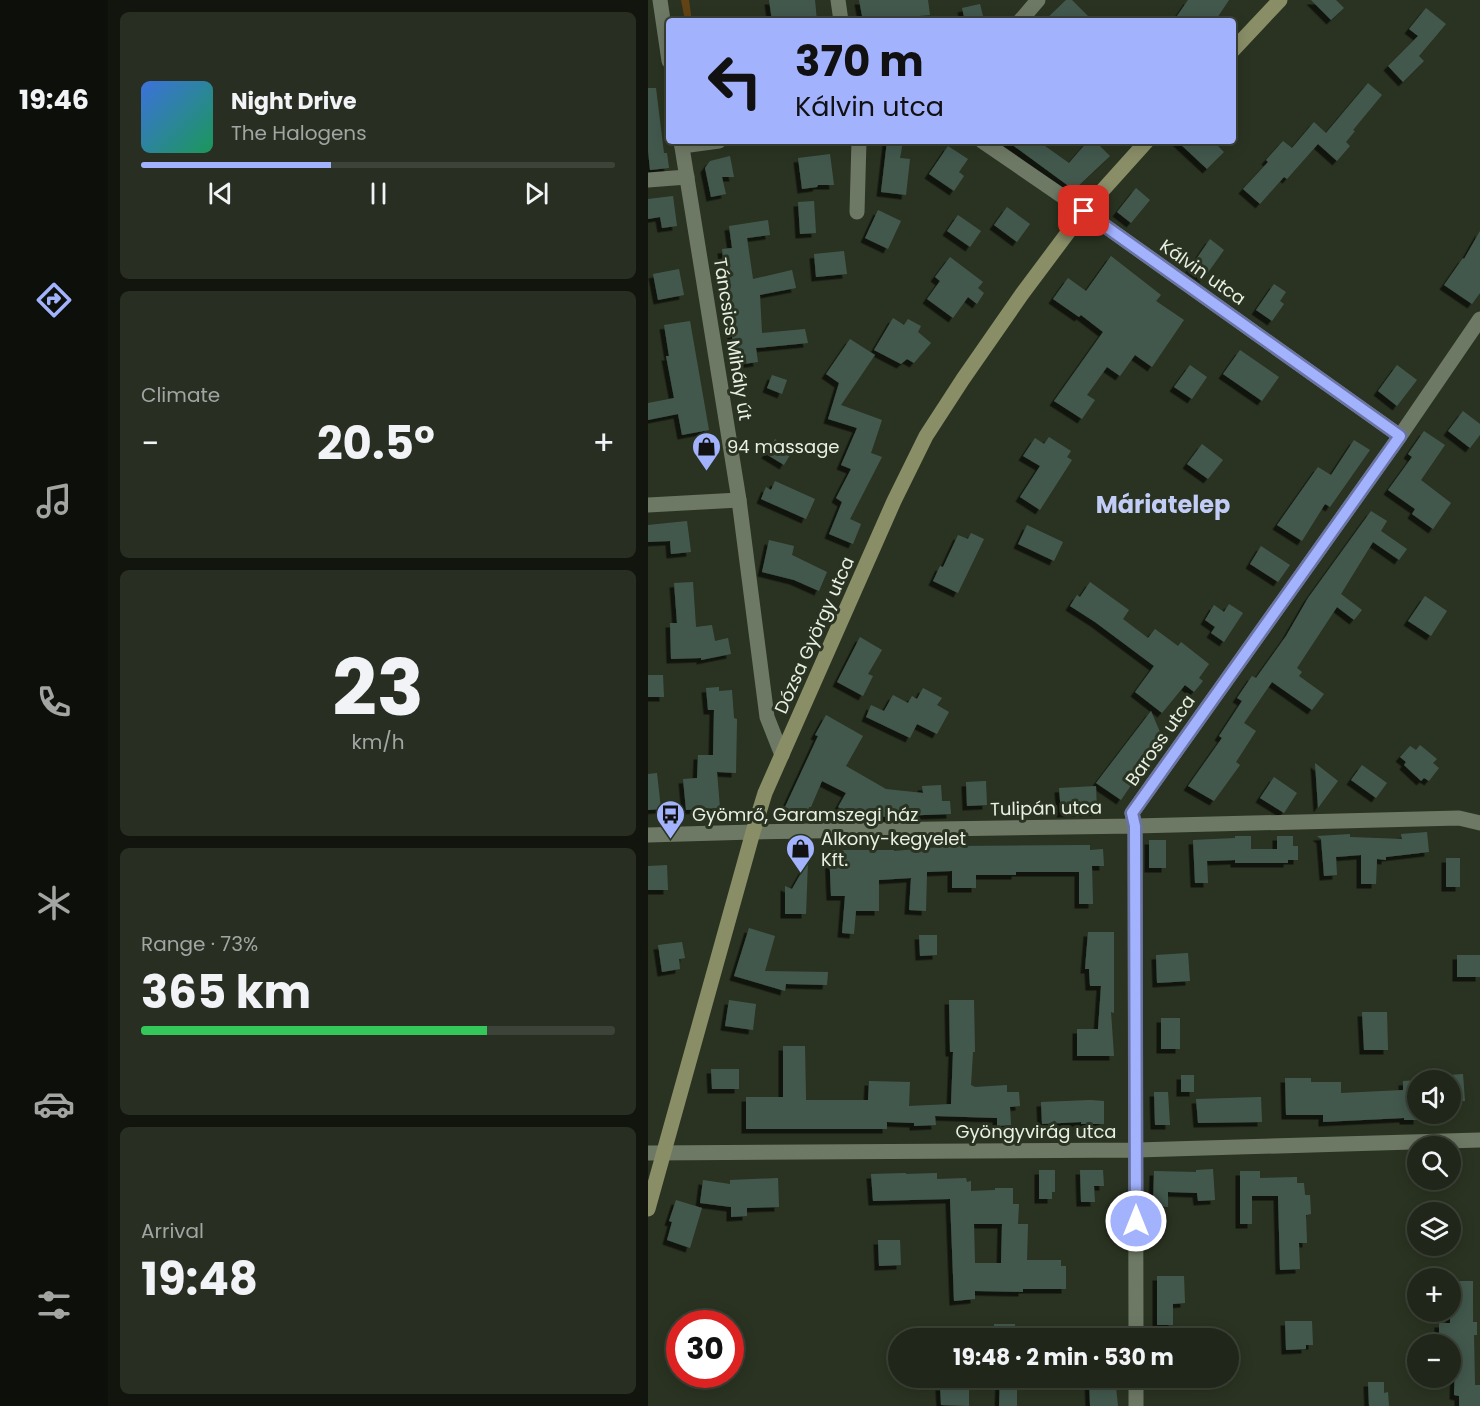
<!DOCTYPE html>
<html lang="en">
<head>
<meta charset="utf-8">
<style>
  :root { --surface:#202619; --page:#282e22; --text:#f1f3f6; --muted:#a2a5a2; --line:#3d4338; --accent:#a2b2fd }
  body { margin:0; font-family:Poppins,sans-serif; background:var(--page); color:var(--text); height:100vh; display:flex; flex-direction:column; font-size:22px; white-space:nowrap }
  * { box-sizing:border-box; margin:0 }
  p { font-size:20px; color:var(--muted) }
  .icon { flex:none; width:33px; height:33px; fill:none; stroke:currentColor; stroke-width:2; stroke-linecap:round; stroke-linejoin:round }
  .map { position:relative; flex:1; overflow:hidden }
  .panel { display:flex; flex-direction:column; gap:12px; padding:12px; background:#12150e; width:540px }
  .panel>* { flex:none }
  .banner { position:absolute; left:18px; top:18px; width:570px; height:126px; border-radius:6px; box-shadow:0 3px 15px #0003,0 0 0 2px var(--line); background:#a2b2fd; color:#111; overflow:hidden }
  .fabs { position:absolute; left:759px; top:1070px; display:grid; gap:12px }
  .fabs a { display:grid; place-items:center; width:54px; height:54px; border-radius:50%; background:var(--surface); box-shadow:0 3px 15px #0003,0 0 0 2px var(--line); font-size:30px }
  .speed { position:absolute; left:18px; top:1310px; display:flex; gap:12px; font-size:30px; font-weight:700; text-align:center }
  .speed>* { display:grid; place-content:center; width:78px; height:78px; border-radius:50%; background:var(--surface); box-shadow:0 3px 15px #0003,0 0 0 2px var(--line); line-height:1 }
  .speed .limit { border:9px solid #d22; background:#fff; color:#111 }
  .pin { position:absolute; display:grid; place-items:center; width:51px; height:51px; color:#fff; margin:-26px; border-radius:12px; box-shadow:0 3px 9px #0006 }
  .me { position:absolute; width:66px; margin:-33px; rotate:0deg; stroke-linejoin:round; filter:drop-shadow(0 0 4px #0008) }
  .turn { display:flex; align-items:center; gap:21px; height:126px; padding:0 30px; font-size:27px }
  .turn .icon { width:78px; height:78px; stroke-width:2.5 }
  .turn b { display:block; font-size:42px; line-height:51px }
  .big { font-size:45px; font-weight:700; line-height:1.1 }
  .panel .widget { flex:1; display:flex; flex-direction:column; justify-content:center; gap:9px; min-width:0; padding:0 21px; border-radius:9px; background:var(--page) }
  .panel .dial { align-items:center; gap:0 }
  .dial b { font-size:78px; line-height:1 }
  .song { display:flex; align-items:center; gap:18px }
  .cover { width:72px; height:72px; border-radius:9px; background:linear-gradient(135deg,hsl(220 70% 55%),hsl(150 70% 35%)) }
  .played { height:6px; border-radius:3px; background:linear-gradient(90deg,var(--accent) 40%,var(--line) 40%) }
  .keys { display:flex; justify-content:space-around; direction:ltr }
  .heat { display:flex; justify-content:space-between; align-items:center; font-size:33px; direction:ltr }
  .charge { height:9px; border-radius:4px; background:linear-gradient(90deg,#34c759 73%,var(--line) 0) }
  .trip { position:absolute; left:240px; top:1328px; width:351px; height:60px; border-radius:30px; background:var(--surface); box-shadow:0 3px 15px #0003,0 0 0 2px var(--line); font-weight:700; line-height:60px; text-align:center }
  main { display:flex; flex:1; min-height:0 }
  .dock { display:flex; flex-direction:column; width:108px; justify-content:space-around; align-items:center; background:#0d0f0a; color:var(--muted) }
  .dock .icon { width:42px; height:42px }
  .dock .selected { color:var(--accent) }
  .dock b { font-size:27px; color:var(--text) }
  .map>svg:first-child { display:block }
</style>
</head>
<body>
<main>
<nav class="dock">
<b>19:46</b>
<svg class="icon selected" aria-label="directions" viewBox="0 0 24 24"><path d="M12 3l9 9-9 9-9-9zM9 14v-3h6M13 9l2 2-2 2"/></svg>
<svg class="icon" aria-label="music" viewBox="0 0 24 24"><path d="M9 18V5l10-2v13"/><circle cx="6" cy="18" r="3"/><circle cx="16" cy="16" r="3"/></svg>
<svg class="icon" aria-label="phone" viewBox="0 0 24 24"><path d="M5 4h4l2 5-3 2q2 4 5 5l2-3 5 2v4C11 20 4 13 5 4z"/></svg>
<svg class="icon" aria-label="climate" viewBox="0 0 24 24"><path d="M12 3v18M4 7l16 10M4 17L20 7"/></svg>
<svg class="icon" aria-label="car" viewBox="0 0 24 24"><path d="M5 17H2v-5l4-1 3-4h7l3 4 3 1v5h-3M9 17h6M6 11h13"/><circle cx="7" cy="17" r="2"/><circle cx="17" cy="17" r="2"/></svg>
<svg class="icon" aria-label="filters" viewBox="0 0 24 24"><path d="M4 7h16M4 17h16"/><circle cx="9" cy="7" r="2"/><circle cx="15" cy="17" r="2"/></svg>
</nav>
<section class="panel">
<div class="widget">
<div class="song"><i class="cover"></i><div><b>Night Drive</b><p>The Halogens</p></div></div>
<div class="played"></div>
<div class="keys"><svg class="icon" aria-label="previous" viewBox="0 0 24 24"><path d="M18 5L8 12l10 7zM5 5v14"/></svg><svg class="icon" aria-label="pause" viewBox="0 0 24 24"><path d="M8 5v14M16 5v14"/></svg><svg class="icon" aria-label="next" viewBox="0 0 24 24"><path d="M6 5l10 7-10 7zM19 5v14"/></svg></div>
</div>
<div class="widget"><p>Climate</p>
<div class="heat"><a>−</a><b class="big">20.5°</b><a>+</a></div>
</div>
<div class="widget dial"><b>23</b><p>km/h</p></div>
<div class="widget"><p>Range · 73%</p><b class="big">365 km</b><div class="charge"></div></div>
<div class="widget"><p>Arrival</p><b class="big">19:48</b></div>
</section>
<div class="map">
<svg width="832" height="1406" viewBox="0 0 832 1406">
  <defs>
    <filter id="shadow"><feDropShadow dx="-4.5" dy="4.5" stdDeviation="0" flood-color="#0009"/></filter>
  </defs>
  <rect width="100%" height="100%" fill="#2a3321"/>
  <!-- green -->
  <path fill="#614315" d="M 33,0 L 41,0 L 44,21 L 37,21 Z"/>
  <!-- building -->
  <path fill="#43594d" fill-rule="evenodd" filter="url(#shadow)" d="M 121,0 L 167,0 L 169,21 L 124,21 Z
    M 211,0 L 280,0 L 282,15 L 215,21 Z
    M 418,0 L 424,0 L 445,21 L 396,21 Z
    M 540,0 L 581,0 L 567,21 L 535,21 L 529,16 Z
    M 663,0 L 688,0 L 696,8 L 683,20 Z
    M 332,4 L 335,16 L 317,21 L 314,8 Z
    M 778,8 L 798,24 L 771,56 L 776,61 L 755,82 L 740,66 L 770,36 L 761,29 Z
    M 720,83 L 734,95 L 705,130 L 707,131 L 698,142 L 702,146 L 689,161 L 670,144 L 639,179 L 636,177 L 612,204 L 595,189 L 620,162 L 618,160 L 635,141 L 644,148 L 666,122 L 678,133 Z
    M 0,88 L 8,88 L 16,153 L 19,153 L 21,168 L 2,170 L 0,151 Z
    M 239,141 L 255,141 L 252,158 L 262,159 L 258,195 L 233,192 Z
    M 359,141 L 390,141 L 421,163 L 440,141 L 447,141 L 462,156 L 426,190 Z
    M 529,141 L 565,141 L 576,152 L 559,169 Z
    M 300,146 L 320,159 L 311,172 L 316,176 L 306,191 L 281,174 Z
    M 182,154 L 186,185 L 170,185 L 169,187 L 154,189 L 150,158 Z
    M 82,156 L 86,177 L 74,177 L 78,194 L 63,197 L 57,168 L 62,161 Z
    M 488,188 L 502,200 L 483,223 L 469,212 Z
    M 25,196 L 29,226 L 14,228 L 12,217 L 0,219 L 0,199 Z
    M 166,201 L 168,233 L 152,234 L 150,202 Z
    M 359,207 L 382,224 L 369,242 L 346,225 Z
    M 230,210 L 253,221 L 240,249 L 217,238 Z
    M 310,215 L 333,231 L 322,247 L 299,231 Z
    M 120,220 L 122,235 L 99,238 L 105,279 L 144,270 L 148,288 L 112,295 L 114,333 L 157,329 L 160,343 L 108,348 L 110,362 L 88,365 L 84,337 L 82,290 L 79,290 L 74,249 L 84,248 L 81,226 Z
    M 832,231 L 832,293 L 824,304 L 796,285 L 815,258 L 816,259 Z
    M 562,239 L 576,250 L 556,278 L 542,268 Z
    M 196,251 L 199,274 L 168,277 L 166,254 Z
    M 463,256 L 513,295 L 508,301 L 536,320 L 504,367 L 487,355 L 472,376 L 459,367 L 439,395 L 447,400 L 434,419 L 406,401 L 455,332 L 433,315 L 431,317 L 405,299 L 420,278 L 438,291 Z
    M 302,257 L 335,282 L 330,288 L 336,293 L 329,304 L 320,297 L 305,318 L 279,299 L 292,281 L 287,277 Z
    M 31,269 L 36,295 L 10,300 L 5,274 Z
    M 626,284 L 638,292 L 632,301 L 636,304 L 624,321 L 608,310 Z
    M 245,318 L 256,325 L 260,319 L 273,326 L 270,332 L 283,343 L 266,363 L 259,359 L 253,364 L 226,350 Z
    M 42,321 L 61,430 L 34,435 L 30,414 L 0,420 L 0,403 L 26,398 L 18,356 L 21,356 L 16,325 Z
    M 202,339 L 227,355 L 193,405 L 234,420 L 223,453 L 234,457 L 202,519 L 213,524 L 205,544 L 181,534 L 194,502 L 188,498 L 203,469 L 193,465 L 209,428 L 180,419 L 191,383 L 178,374 Z
    M 592,350 L 631,377 L 614,401 L 575,374 Z
    M 542,365 L 559,377 L 544,399 L 526,387 Z
    M 749,365 L 769,380 L 749,406 L 730,391 Z
    M 124,375 L 139,380 L 134,394 L 119,388 Z
    M 815,411 L 832,424 L 832,435 L 822,448 L 800,431 Z
    M 776,431 L 797,445 L 773,480 L 803,503 L 785,529 L 764,514 L 767,509 L 740,490 L 764,457 L 760,454 Z
    M 401,437 L 423,451 L 419,457 L 424,460 L 392,510 L 372,497 L 392,466 L 375,456 L 387,438 L 396,444 Z
    M 127,439 L 145,450 L 136,465 L 118,454 Z
    M 706,440 L 722,450 L 682,507 L 677,504 L 654,541 L 629,525 L 670,467 L 683,475 Z
    M 554,444 L 575,460 L 560,479 L 539,464 Z
    M 127,481 L 167,499 L 158,519 L 113,499 L 118,487 L 123,490 Z
    M 723,511 L 739,521 L 733,531 L 759,549 L 751,560 L 725,542 L 693,594 L 714,610 L 706,620 L 689,607 L 649,668 L 654,672 L 651,676 L 676,694 L 664,710 L 624,682 L 596,723 L 608,731 L 588,762 L 592,765 L 566,801 L 540,786 L 574,738 L 571,736 L 594,701 L 589,698 L 604,676 L 608,678 L 638,636 L 660,598 Z
    M 39,521 L 43,552 L 23,554 L 22,541 L 0,542 L 0,525 Z
    M 379,525 L 415,542 L 406,561 L 370,544 Z
    M 323,533 L 336,539 L 310,593 L 285,581 L 292,566 L 295,567 L 310,535 L 320,539 Z
    M 121,540 L 146,546 L 144,555 L 179,572 L 171,591 L 146,580 L 114,572 Z
    M 613,546 L 642,565 L 630,582 L 602,564 Z
    M 45,582 L 48,627 L 64,625 L 67,641 L 80,638 L 83,654 L 53,660 L 53,658 L 23,659 L 22,623 L 29,623 L 26,583 Z
    M 442,582 L 481,610 L 475,619 L 500,638 L 507,629 L 530,646 L 533,642 L 561,664 L 551,678 L 555,681 L 546,692 L 537,685 L 514,713 L 487,692 L 506,666 L 447,622 L 422,606 L 429,595 L 432,597 Z
    M 777,596 L 799,611 L 783,636 L 760,621 Z
    M 581,604 L 595,613 L 576,642 L 563,633 L 567,627 L 557,620 L 566,605 L 576,612 Z
    M 212,637 L 234,650 L 220,674 L 225,676 L 215,696 L 189,682 Z
    M 0,675 L 15,675 L 16,697 L 0,697 Z
    M 71,687 L 71,691 L 84,690 L 86,718 L 89,719 L 88,773 L 69,772 L 72,808 L 38,810 L 35,779 L 49,778 L 50,755 L 65,755 L 66,710 L 60,710 L 58,688 Z
    M 275,688 L 294,698 L 289,705 L 301,712 L 289,734 L 269,724 L 262,738 L 218,717 L 223,705 L 236,711 L 245,695 L 260,703 L 264,696 L 269,699 Z
    M 503,711 L 515,739 L 485,776 L 488,778 L 473,800 L 448,783 Z
    M 178,715 L 215,736 L 198,766 L 238,789 L 275,793 L 274,786 L 293,785 L 294,801 L 302,801 L 303,814 L 250,816 L 249,818 L 210,814 L 207,817 L 190,807 L 198,793 L 174,781 L 163,807 L 161,807 L 161,817 L 137,807 L 170,736 L 167,735 Z
    M 772,745 L 789,759 L 785,763 L 791,768 L 781,781 L 776,778 L 773,781 L 756,765 L 758,762 L 752,757 L 762,746 L 768,750 Z
    M 667,763 L 690,781 L 670,808 Z
    M 714,765 L 739,783 L 728,798 L 703,780 Z
    M 9,773 L 13,809 L 0,810 L 0,774 Z
    M 626,777 L 649,793 L 636,813 L 612,798 Z
    M 338,781 L 339,805 L 319,806 L 318,782 Z
    M 448,786 L 449,811 L 413,813 L 411,788 Z
    M 779,832 L 781,852 L 738,857 L 738,860 L 729,859 L 728,884 L 713,884 L 713,855 L 688,857 L 689,875 L 676,876 L 673,839 L 669,836 L 702,834 L 702,837 L 754,839 L 753,834 Z
    M 587,836 L 603,836 L 603,849 L 629,849 L 629,836 L 645,836 L 645,846 L 650,846 L 650,860 L 640,860 L 640,863 L 587,863 L 587,860 L 559,861 L 560,883 L 547,883 L 545,840 L 587,838 Z
    M 501,840 L 518,840 L 518,868 L 501,868 Z
    M 442,845 L 442,850 L 455,849 L 456,866 L 444,866 L 445,904 L 431,904 L 431,872 L 368,872 L 368,875 L 328,875 L 328,888 L 304,888 L 304,871 L 279,872 L 278,911 L 261,910 L 263,878 L 231,880 L 231,911 L 208,911 L 206,934 L 194,933 L 197,896 L 183,896 L 181,850 L 246,850 L 246,851 L 304,846 Z
    M 798,858 L 812,858 L 812,887 L 798,887 Z
    M 160,861 L 158,914 L 137,914 L 137,886 L 144,889 Z
    M 19,865 L 20,890 L 0,890 L 0,866 Z
    M 101,928 L 127,936 L 117,971 L 180,972 L 179,985 L 138,984 L 137,991 L 86,976 Z
    M 440,932 L 466,932 L 466,1013 L 463,1012 L 466,1056 L 429,1056 L 429,1029 L 450,1029 L 453,986 L 442,986 L 441,969 L 437,969 Z
    M 271,935 L 289,935 L 289,955 L 272,956 Z
    M 34,942 L 37,958 L 31,959 L 32,969 L 14,972 L 10,945 Z
    M 540,953 L 542,981 L 509,983 L 508,955 Z
    M 809,955 L 832,955 L 832,977 L 809,977 Z
    M 81,1000 L 108,1004 L 105,1030 L 77,1026 Z
    M 301,1000 L 326,1000 L 327,1052 L 325,1052 L 323,1085 L 327,1087 L 359,1085 L 359,1092 L 371,1092 L 372,1106 L 362,1107 L 363,1125 L 349,1126 L 349,1118 L 287,1116 L 288,1125 L 266,1126 L 266,1123 L 239,1122 L 239,1129 L 98,1129 L 98,1097 L 135,1097 L 135,1046 L 157,1046 L 158,1100 L 220,1100 L 221,1081 L 262,1082 L 261,1106 L 303,1104 L 305,1052 L 302,1052 Z
    M 714,1012 L 739,1012 L 740,1050 L 716,1050 Z
    M 513,1018 L 532,1018 L 532,1049 L 513,1049 Z
    M 63,1069 L 91,1069 L 91,1089 L 64,1089 Z
    M 815,1074 L 817,1101 L 802,1102 L 802,1075 Z
    M 533,1075 L 546,1075 L 546,1092 L 533,1092 Z
    M 637,1078 L 663,1078 L 663,1082 L 693,1082 L 693,1093 L 755,1090 L 755,1081 L 770,1080 L 770,1120 L 756,1120 L 756,1118 L 675,1122 L 675,1115 L 638,1115 Z
    M 506,1092 L 520,1092 L 522,1125 L 507,1125 Z
    M 613,1097 L 614,1122 L 550,1123 L 548,1099 Z
    M 442,1100 L 456,1101 L 456,1124 L 433,1124 L 433,1122 L 394,1124 L 393,1102 Z
    M 565,1169 L 567,1200 L 550,1201 L 549,1193 L 520,1192 L 520,1207 L 505,1206 L 506,1171 L 548,1172 L 548,1170 Z
    M 391,1170 L 407,1170 L 407,1192 L 404,1192 L 404,1199 L 391,1199 Z
    M 432,1170 L 455,1170 L 456,1186 L 446,1186 L 447,1202 L 433,1202 Z
    M 592,1171 L 612,1171 L 612,1178 L 649,1177 L 649,1183 L 656,1183 L 657,1195 L 662,1195 L 663,1214 L 658,1215 L 659,1243 L 651,1243 L 652,1269 L 632,1270 L 630,1196 L 604,1196 L 604,1224 L 592,1224 Z
    M 258,1173 L 258,1174 L 289,1173 L 289,1179 L 318,1178 L 319,1182 L 323,1181 L 323,1191 L 347,1190 L 347,1188 L 365,1188 L 365,1204 L 371,1204 L 370,1224 L 380,1224 L 379,1260 L 413,1260 L 413,1266 L 418,1266 L 418,1289 L 375,1289 L 375,1292 L 327,1291 L 327,1299 L 306,1301 L 302,1199 L 225,1201 L 223,1174 ZM 326,1224 L 354,1224 L 353,1263 L 327,1263 Z
    M 130,1178 L 131,1207 L 99,1208 L 99,1216 L 83,1217 L 83,1207 L 52,1203 L 55,1180 L 82,1184 L 82,1180 Z
    M 28,1200 L 54,1208 L 42,1248 L 19,1240 L 24,1222 L 21,1221 Z
    M 230,1240 L 252,1240 L 253,1265 L 231,1266 Z
    M 509,1276 L 536,1276 L 537,1303 L 525,1304 L 525,1325 L 509,1325 Z
    M 802,1281 L 825,1281 L 825,1322 L 829,1322 L 829,1335 L 826,1335 L 827,1385 L 832,1385 L 832,1406 L 811,1406 L 811,1396 L 806,1395 L 807,1364 L 802,1364 L 802,1344 L 798,1344 L 797,1337 L 791,1337 L 791,1323 L 802,1323 Z
    M 637,1321 L 664,1321 L 665,1345 L 658,1345 L 658,1349 L 638,1350 Z
    M 346,1324 L 367,1324 L 367,1338 L 346,1338 Z
    M 352,1377 L 369,1377 L 369,1406 L 351,1406 Z
    M 441,1377 L 467,1377 L 470,1406 L 442,1406 Z
    M 720,1382 L 736,1382 L 736,1393 L 740,1392 L 741,1406 L 721,1406 Z
    M 321,1385 L 321,1406 L 293,1405 L 292,1386 Z"/>
  <g fill="none" stroke-linecap="round" stroke-linejoin="round">
    <!-- minor -->
    <path stroke="#6e7965" stroke-width="15" d="M 190,0 L 193,21
      M 372,21 L 390,0
      M 334,141 L 436,211 L 752,436
      M 34,146 L 71,141
      M 0,180 L 39,177
      M 209,212 L 211,141
      M 0,505 L 91,500
      M 105,832 L 487,826 L 811,818 L 832,823
      M 0,1153 L 489,1150 L 832,1140
      M 488,1338 L 487,826 L 484,813 L 752,436 L 832,319
      M 488,1406 L 488,1377"/>
    <!-- tertiary -->
    <path stroke="#6e7965" stroke-width="15" d="M 12,0 L 21,61
      M 33,141 L 91,500 L 119,717 L 134,755
      M 0,835 L 105,832"/>
    <!-- secondary -->
    <path stroke="#8a8e67" stroke-width="15" d="M 585,50 L 632,0
      M 0,1209 L 105,832 L 117,793 L 246,501 L 278,436 L 315,379 L 374,294 L 436,211 L 499,141"/>
  </g>
  <g fill="none" stroke-linecap="round" stroke-linejoin="round">
    <defs>
      <path id="route" d="M 436,211 L 752,436 L 484,813 L 487,826 L 488,1221"/>
    </defs>
    <!-- route casing -->
    <use href="#route" stroke="#6974a4" stroke-width="15"/>
    <!-- route -->
    <use href="#route" stroke="#a2b2fd" stroke-width="10"/>
  </g>
  <!-- icons -->
  <defs>
    <symbol id="shop-pin" viewBox="-11 -11 22 30"><path d="M0 17L-7.5 6A9.5 9.5 0 1 1 7.5 6Z" fill="#a2b2fd" stroke="#2a3321"/><path d="M-5-2.5h2.3a2.7 3.5 0 0 1 5.4 0H5L5.5 6h-11ZM-1.5-2.5h3a1.5 2.3 0 0 0-3 0Z" fill="#111"/></symbol>
    <symbol id="bus-pin" viewBox="-11 -11 22 30"><path d="M0 17L-7.5 6A9.5 9.5 0 1 1 7.5 6Z" fill="#a2b2fd" stroke="#2a3321"/><path d="M-5-6H5V4H4V6H2V4H-2V6H-4V4H-5ZM-3.5-4V0h7V-4ZM-3.5 1.2v1.5H-2V1.2ZM2 1.2v1.5H3.5V1.2Z" fill="#111"/></symbol>
  </defs>
  <g fill-rule="evenodd">
    <use href="#shop-pin" x="42" y="430" width="33" height="45"/>
    <use href="#bus-pin" x="6" y="798" width="33" height="45"/>
    <use href="#shop-pin" x="136" y="832" width="33" height="45"/>
  </g>
  <g text-anchor="middle" dominant-baseline="central" stroke-width="6" stroke-linejoin="round" paint-order="stroke">
    <!-- street labels -->
    <g font-size="18" fill="#e8efe3" stroke="#2a3321">
      <text transform="translate(555 272) rotate(35)">Kálvin utca</text>
      <text transform="translate(85 339) rotate(81)">Táncsics Mihály út</text>
      <text transform="translate(166 635) rotate(-66)">Dózsa György utca</text>
      <text transform="translate(512 740) rotate(-55)">Baross utca</text>
      <text transform="translate(398 808) rotate(-1)">Tulipán utca</text>
      <text x="388" y="1131">Gyöngyvirág utca</text>
    </g>
    <!-- poi labels -->
    <g font-size="18" fill="#e8efe3" stroke="#2a3321" text-anchor="start">
      <text x="79" y="446">94 massage</text>
      <text x="44" y="814">Gyömrő, Garamszegi ház</text>
      <text x="173" y="838">Alkony-kegyelet<tspan x="173" dy="21">Kft.</tspan></text>
    </g>
    <!-- district labels -->
    <g font-size="24" font-weight="bold" fill="#c2cdf7" stroke="#2a3321">
      <text x="515" y="504">Máriatelep</text>
    </g>
  </g>
</svg>
<div class="fabs">
<a><svg class="icon" aria-label="sound" viewBox="0 0 24 24"><path d="M4 9h4l5-4v14l-5-4H4zM17 9q2 3 0 6"/></svg></a>
<a><svg class="icon" aria-label="search" viewBox="0 0 24 24"><circle cx="10" cy="10" r="6"/><path d="M15 15l6 6"/></svg></a>
<a><svg class="icon" aria-label="layers" viewBox="0 0 24 24"><path d="M12 4l9 5-9 5-9-5zM3 14l9 5 9-5"/></svg></a>
<a>+</a>
<a>−</a>
</div>
<div class="speed"><div class="limit">30</div></div>
<div class="pin" style="left:436px;top:211px;background:#d93025"><svg class="icon" aria-label="arrive" viewBox="0 0 24 24"><path d="M6 21V4h12l-3 4 3 4H6"/></svg></div>
<svg class="me" style="left:488px;top:1221px" viewBox="-20 -20 40 40"><circle r="17" fill="#a2b2fd" stroke="#fff" stroke-width="3"/><path d="M0-11L8 9 0 5-8 9z" fill="#fff"/></svg>
<div class="trip">19:48 · 2 min · 530 m</div>
<div class="banner">
<div class="turn"><svg class="icon" aria-label="left" viewBox="0 0 24 24"><path d="M17 20v-9H6M10 6l-5 5 5 5"/></svg><div><b>370 m</b>Kálvin utca</div></div>
</div>
</div>
</main>
</body>
</html>
